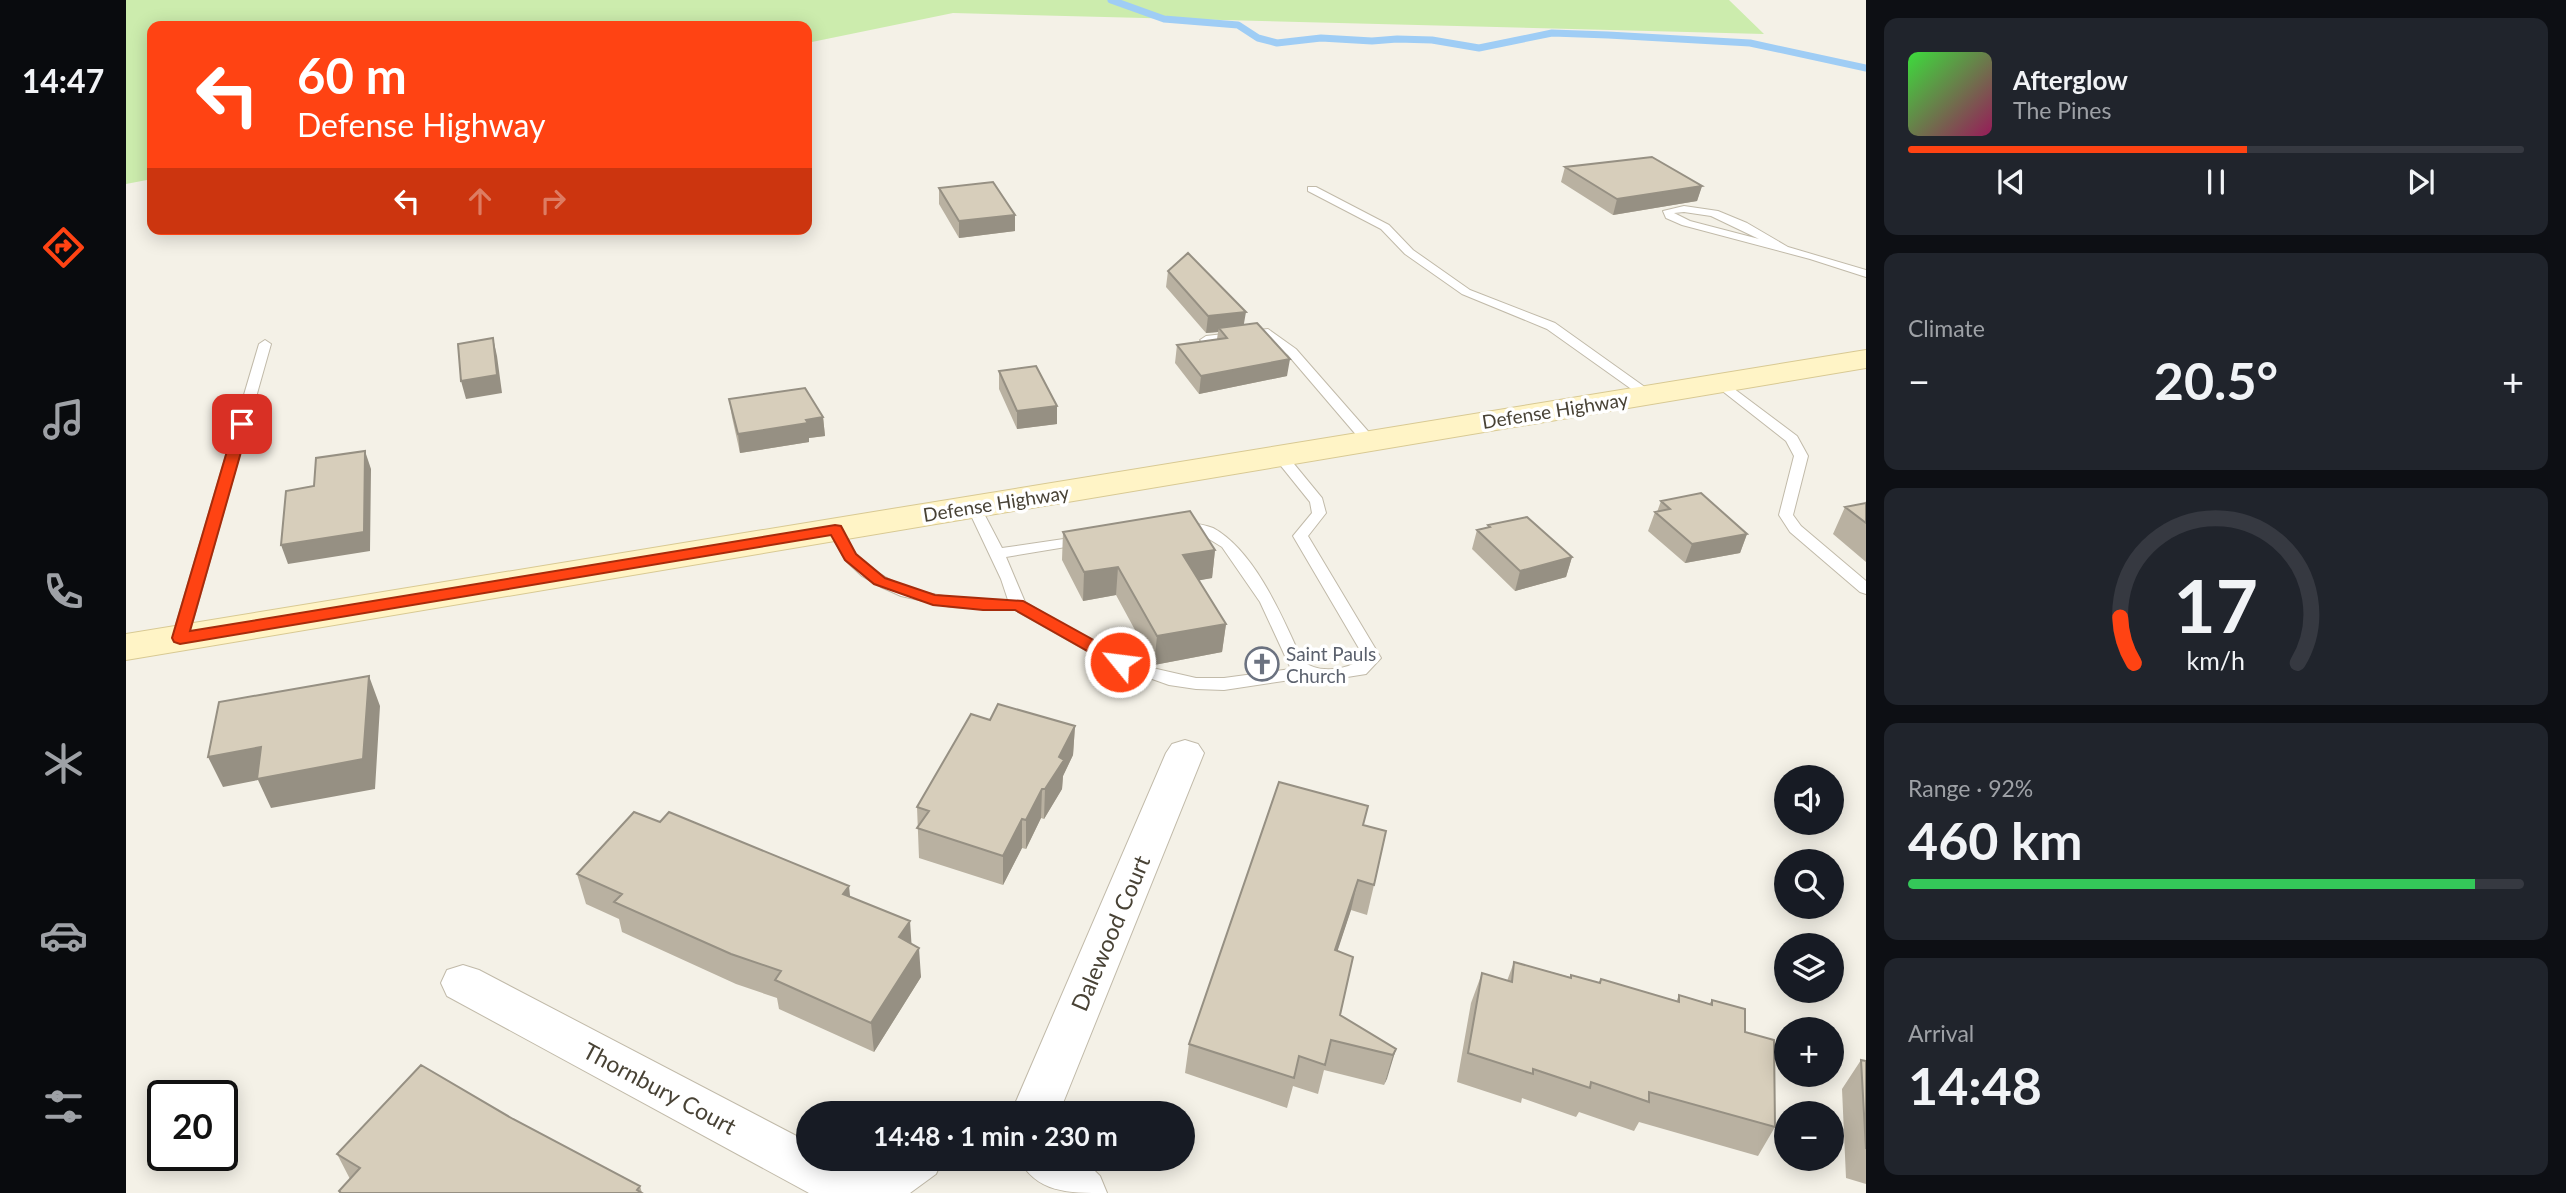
<!DOCTYPE html>
<html lang="en">
<head>
<meta charset="utf-8">
<style>
  :root { --surface:#171b24; --page:#20242c; --text:#f1f3f6; --muted:#9ea1a6; --line:#363941; --accent:#ff4313 }
  body { margin:0; font-family:Lato,sans-serif; background:var(--page); color:var(--text); height:100vh; display:flex; flex-direction:column; font-size:26px; white-space:nowrap }
  * { box-sizing:border-box; margin:0 }
  p { font-size:23px; color:var(--muted) }
  .icon { flex:none; width:38px; height:38px; fill:none; stroke:currentColor; stroke-width:2; stroke-linecap:round; stroke-linejoin:round }
  .map { position:relative; flex:1; overflow:hidden }
  .side { display:flex; flex-direction:column; gap:18px; padding:18px; background:#0d0f14; width:700px }
  .side>* { flex:none }
  .banner { position:absolute; left:21px; top:21px; width:665px; height:214px; border-radius:14px; box-shadow:0 4px 18px #0003; background:#ff4313; color:#fff; overflow:hidden }
  .buttons { position:absolute; left:1648px; top:765px; display:grid; gap:14px }
  .buttons a { display:grid; place-items:center; width:70px; height:70px; border-radius:50%; background:var(--surface); box-shadow:0 4px 18px #0003; font-size:35px }
  .speed { position:absolute; left:21px; top:1080px; display:flex; gap:14px; font-size:35px; font-weight:700; text-align:center }
  .speed>* { display:grid; place-content:center; width:91px; height:91px; border-radius:50%; background:var(--surface); box-shadow:0 4px 18px #0003; line-height:1 }
  .speed .limit { border:4px solid #111; border-radius:10px; background:#fff; color:#111 }
  .pin { position:absolute; display:grid; place-items:center; width:60px; height:60px; color:#fff; margin:-30px; border-radius:14px; box-shadow:0 4px 10px #0006 }
  .me { position:absolute; width:77px; margin:-38px; rotate:299deg; stroke-linejoin:round; filter:drop-shadow(0 0 5px #0008) }
  .turn { display:flex; align-items:center; gap:24px; height:147px; padding:0 35px; font-size:32px }
  .turn .icon { width:91px; height:91px; stroke-width:2.5 }
  .turn b { display:block; font-size:49px; line-height:60px }
  .lanes { display:flex; align-items:center; height:66px; padding:0 35px; background:#0003; justify-content:center; gap:35px; direction:ltr }
  .lanes .off { opacity:.35 }
  .big { font-size:52px; font-weight:700; line-height:1.1 }
  .side .card { flex:1; display:flex; flex-direction:column; justify-content:center; gap:10px; min-width:0; padding:0 24px; border-radius:14px; background:var(--page) }
  .side .dial { align-items:center; gap:0 }
  .dial svg { height:182px; overflow:visible; fill:none; stroke:var(--line); stroke-width:7; stroke-linecap:round; text-anchor:middle }
  .dial text { fill:var(--text); stroke:none }
  .song { display:flex; align-items:center; gap:21px }
  .cover { width:84px; height:84px; border-radius:10px; background:linear-gradient(135deg,hsl(120 70% 55%),hsl(330 70% 35%)) }
  .played { height:7px; border-radius:4px; background:linear-gradient(90deg,var(--accent) 55%,var(--line) 55%) }
  .keys { display:flex; justify-content:space-around; direction:ltr }
  .heat { display:flex; justify-content:space-between; align-items:center; font-size:38px; direction:ltr }
  .charge { height:10px; border-radius:5px; background:linear-gradient(90deg,#34c759 92%,var(--line) 0) }
  .trip { position:absolute; left:670px; top:1101px; width:399px; height:70px; border-radius:35px; background:var(--surface); box-shadow:0 4px 18px #0003; font-weight:700; line-height:70px; text-align:center }
  main { display:flex; flex:1; min-height:0 }
  .dock { display:flex; flex-direction:column; width:126px; justify-content:space-around; align-items:center; background:#090b0e; color:var(--muted) }
  .dock .icon { width:49px; height:49px }
  .dock .on { color:var(--accent) }
  .dock b { font-size:32px; color:var(--text) }
  .map>svg:first-child { display:block }
</style>
</head>
<body>
<main>
<nav class="dock">
<b>14:47</b>
<svg class="icon on" aria-label="directions" viewBox="0 0 24 24"><path d="M12 3l9 9-9 9-9-9zM9 14v-3h6M13 9l2 2-2 2"/></svg>
<svg class="icon" aria-label="music" viewBox="0 0 24 24"><path d="M9 18V5l10-2v13"/><circle cx="6" cy="18" r="3"/><circle cx="16" cy="16" r="3"/></svg>
<svg class="icon" aria-label="phone" viewBox="0 0 24 24"><path d="M5 4h4l2 5-3 2q2 4 5 5l2-3 5 2v4C11 20 4 13 5 4z"/></svg>
<svg class="icon" aria-label="climate" viewBox="0 0 24 24"><path d="M12 3v18M4 7l16 10M4 17L20 7"/></svg>
<svg class="icon" aria-label="car" viewBox="0 0 24 24"><path d="M5 17H2v-5l4-1 3-4h7l3 4 3 1v5h-3M9 17h6M6 11h13"/><circle cx="7" cy="17" r="2"/><circle cx="17" cy="17" r="2"/></svg>
<svg class="icon" aria-label="filters" viewBox="0 0 24 24"><path d="M4 7h16M4 17h16"/><circle cx="9" cy="7" r="2"/><circle cx="15" cy="17" r="2"/></svg>
</nav>
<div class="map">
<svg width="1740" height="1193" viewBox="0 0 1740 1193">
  <rect width="100%" height="100%" fill="#f4f1e7"/>
  <!-- green -->
  <path fill="#ccecad" d="M 0,0 L 1603,0 L 1638,34 L 827,13 L 681,43 L 681,26 L 26,26 L 26,179 L 0,184 Z"/>
  <g fill="none" stroke-linecap="round" stroke-linejoin="round">
    <!-- stream -->
    <path stroke="#9fcdf5" stroke-width="7" d="M 985,0 L 1038,19 L 1112,25 L 1132,38 L 1151,43 L 1195,38 L 1246,41 L 1271,39 L 1306,40 L 1353,48 L 1426,33 L 1482,35 L 1624,43 L 1740,68"/>
    <defs>
      <path id="service" d="M 1182,187 L 1190,187 L 1263,225 L 1287,250 L 1344,290 L 1429,323 L 1530,395 L 1523,399 L 1518,398 L 1421,329 L 1336,294 L 1279,254 L 1255,229 L 1182,191 Z
        M 1558,206 L 1592,211 L 1621,223 L 1662,247 L 1740,270 L 1740,277 L 1684,259 L 1556,225 L 1540,218 L 1537,211 ZM 1558,212 L 1585,216 L 1633,239 L 1564,221 L 1548,213 Z
        M 1142,329 L 1170,349 L 1248,438 L 1250,441 L 1248,444 L 1238,444 L 1162,355 L 1139,337 L 1080,344 L 1074,340 L 1080,336 Z
        M 139,340 L 145,344 L 62,638 L 54,643 L 48,642 L 46,638 L 133,344 Z
        M 1595,379 L 1671,436 L 1682,456 L 1667,515 L 1675,526 L 1740,581 L 1740,594 L 1734,592 L 1664,532 L 1653,515 L 1668,456 L 1660,441 L 1590,386 L 1589,383 Z
        M 1154,452 L 1159,453 L 1196,498 L 1200,513 L 1182,536 L 1255,658 L 1240,674 L 1196,681 L 1178,678 L 1098,690 L 1070,689 L 1043,685 L 984,664 L 889,610 L 825,607 L 775,596 L 755,587 L 736,576 L 720,561 L 702,529 L 704,526 L 714,526 C 720,535 723,546 730,554 C 767,596 831,600 882,600 L 875,579 L 841,507 L 843,504 L 853,504 L 876,548 L 958,536 L 963,537 L 965,540 L 963,543 L 958,544 L 880,557 L 899,602 L 971,644 L 1022,667 L 1070,678 L 1098,678 L 1165,669 L 1134,602 L 1096,547 L 1075,534 L 1050,529 L 1048,526 L 1055,522 C 1065,523 1077,524 1087,528 C 1129,551 1157,618 1176,660 C 1191,675 1224,670 1238,657 L 1167,536 L 1186,513 L 1184,502 L 1147,456 Z"/>
      <path id="minor" d="M 1059,740 L 1072,744 L 1078,753 L 933,1113 L 885,1113 L 1040,753 L 1046,744 Z
        M 337,965 L 353,970 L 682,1142 L 682,1158 L 715,1158 L 739,1171 L 751,1158 L 817,1158 L 810,1174 L 784,1193 L 683,1193 L 321,996 L 315,983 L 321,970 Z
        M 892,1158 L 956,1158 L 974,1176 L 981,1193 C 941,1193 911,1193 892,1158 Z"/>
      <path id="secondary" d="M 1740,350 L 1740,368 L 0,660 L 0,634 Z"/>
    </defs>
    <!-- service casing -->
    <use href="#service" stroke="#c1baa9" stroke-width="2"/>
    <!-- minor casing -->
    <use href="#minor" stroke="#c1baa9" stroke-width="2"/>
    <!-- secondary casing -->
    <use href="#secondary" stroke="#d8c993" stroke-width="2"/>
    <!-- service -->
    <use href="#service" fill="#fff" fill-rule="evenodd"/>
    <!-- minor -->
    <use href="#minor" fill="#fff" fill-rule="evenodd"/>
    <!-- secondary -->
    <use href="#secondary" fill="#fff4c6" fill-rule="evenodd"/>
  </g>
  <!-- wall -->
  <path fill="#b9b1a1" d="M 1439,167 L 1576,186 L 1571,201 L 1487,215 L 1435,182 Z
    M 813,188 L 889,231 L 833,238 L 813,204 Z
    M 1042,271 L 1118,325 L 1161,376 L 1073,394 L 1049,363 L 1051,345 L 1091,339 L 1092,332 L 1080,333 L 1040,287 Z
    M 873,371 L 931,424 L 891,429 L 873,389 Z
    M 603,399 L 697,417 L 699,436 L 683,438 L 683,442 L 614,453 L 606,417 Z
    M 1535,501 L 1621,534 L 1614,553 L 1559,563 L 1522,531 L 1529,512 L 1531,512 Z
    M 1740,501 L 1740,562 L 1707,534 L 1719,507 L 1739,503 Z
    M 1362,525 L 1446,557 L 1440,577 L 1389,591 L 1346,549 L 1351,530 L 1362,527 Z
    M 937,532 L 1089,550 L 1086,578 L 1073,580 L 1100,624 L 1096,652 L 1028,665 L 990,595 L 957,601 L 936,560 Z
    M 864,720 L 949,726 L 947,755 L 937,776 L 936,789 L 918,819 L 915,818 L 900,849 L 896,848 L 877,885 L 793,858 L 791,807 Z
    M 1238,825 L 1248,885 L 1241,915 L 1225,910 L 1211,951 L 1214,1015 L 1270,1049 L 1258,1085 L 1198,1070 L 1192,1094 L 1167,1086 L 1161,1108 L 1059,1073 L 1063,1044 Z
    M 451,874 L 724,897 L 786,944 L 795,977 L 748,1052 L 653,1009 L 651,998 L 610,984 L 496,932 L 493,919 L 460,904 Z
    M 1388,962 L 1444,977 L 1445,975 L 1473,983 L 1475,979 L 1550,1002 L 1553,995 L 1583,1004 L 1586,1000 L 1619,1032 L 1649,1127 L 1632,1156 L 1513,1122 L 1508,1131 L 1453,1112 L 1450,1117 L 1396,1098 L 1395,1103 L 1331,1082 L 1345,1003 L 1356,973 L 1381,981 Z
    M 1735,1060 L 1740,1061 L 1740,1184 L 1720,1178 L 1716,1089 Z
    M 387,1119 L 514,1186 L 516,1193 L 213,1193 L 213,1191 L 224,1179 L 211,1154 Z"/>
  <!-- shaded-wall -->
  <path fill="#969083" d="M 1576,186 L 1571,201 L 1487,215 L 1491,199 Z
    M 889,215 L 889,231 L 833,238 L 833,221 Z
    M 1120,312 L 1117,329 L 1093,328 L 1092,332 L 1080,333 L 1082,316 Z
    M 367,338 L 371,356 L 376,393 L 340,399 L 335,381 Z
    M 1164,359 L 1161,376 L 1073,394 L 1075,376 Z
    M 931,406 L 931,424 L 891,429 L 891,411 Z
    M 697,417 L 699,436 L 683,438 L 683,442 L 614,453 L 612,434 L 680,420 Z
    M 239,451 L 245,469 L 244,551 L 162,564 L 155,545 Z
    M 1621,534 L 1614,553 L 1559,563 L 1566,544 Z
    M 1089,550 L 1086,578 L 1054,584 L 1057,555 Z
    M 1446,557 L 1440,577 L 1389,591 L 1394,571 Z
    M 992,567 L 990,595 L 957,601 L 958,572 Z
    M 1100,624 L 1096,652 L 1028,665 L 1031,636 Z
    M 243,676 L 254,706 L 249,789 L 145,808 L 132,780 L 97,787 L 82,757 Z
    M 949,726 L 947,755 L 937,776 L 936,789 L 918,819 L 919,789 L 933,757 Z
    M 916,789 L 915,818 L 900,849 L 900,820 Z
    M 896,819 L 896,848 L 877,885 L 877,856 Z
    M 1232,880 L 1225,910 L 1202,980 L 1209,950 Z
    M 723,886 L 726,915 L 717,894 Z
    M 784,921 L 786,951 L 773,937 Z
    M 793,948 L 795,977 L 748,1052 L 745,1023 Z
    M 1270,1049 L 1261,1079 L 1258,1085 L 1267,1055 Z"/>
  <!-- building -->
  <path fill="#d7cebb" stroke="#969083" stroke-width="2" d="M 1526,157 L 1576,186 L 1491,199 L 1439,167 Z
    M 867,182 L 889,215 L 833,221 L 813,188 Z
    M 1062,253 L 1120,312 L 1082,316 L 1042,271 Z
    M 1131,323 L 1164,359 L 1075,376 L 1051,345 L 1101,338 L 1093,328 Z
    M 367,338 L 371,375 L 335,381 L 332,344 Z
    M 910,366 L 931,406 L 891,411 L 873,371 Z
    M 679,388 L 697,417 L 680,420 L 682,423 L 612,434 L 603,399 Z
    M 239,451 L 238,532 L 155,545 L 160,491 L 188,486 L 190,458 Z
    M 1575,493 L 1621,534 L 1566,544 L 1529,512 L 1544,509 L 1535,501 Z
    M 1740,503 L 1740,523 L 1719,507 Z
    M 1064,511 L 1089,550 L 1057,555 L 1100,624 L 1031,636 L 992,567 L 958,572 L 937,532 Z
    M 1401,517 L 1446,557 L 1394,571 L 1351,530 L 1364,527 L 1362,525 Z
    M 243,676 L 237,759 L 131,779 L 135,747 L 82,757 L 93,702 Z
    M 872,704 L 949,726 L 933,757 L 938,760 L 919,789 L 916,789 L 900,820 L 896,819 L 877,856 L 791,828 L 803,811 L 791,807 L 845,714 L 864,720 Z
    M 1153,782 L 1242,806 L 1237,825 L 1260,831 L 1248,885 L 1232,880 L 1209,950 L 1227,957 L 1214,1015 L 1270,1049 L 1267,1055 L 1205,1040 L 1199,1065 L 1173,1056 L 1168,1078 L 1063,1044 Z
    M 508,812 L 534,822 L 543,812 L 723,886 L 717,894 L 784,921 L 773,937 L 793,948 L 745,1023 L 649,980 L 655,971 L 605,954 L 488,902 L 496,894 L 451,874 Z
    M 1388,962 L 1445,978 L 1445,975 L 1474,983 L 1475,979 L 1553,1002 L 1553,995 L 1586,1005 L 1586,1000 L 1619,1009 L 1619,1032 L 1648,1040 L 1649,1127 L 1523,1092 L 1523,1102 L 1465,1082 L 1464,1088 L 1407,1069 L 1407,1074 L 1342,1053 L 1356,973 L 1386,982 Z
    M 1735,1060 L 1740,1061 L 1740,1149 Z
    M 295,1065 L 387,1119 L 514,1186 L 511,1190 L 516,1193 L 215,1193 L 213,1191 L 234,1168 L 211,1154 Z"/>
  <!-- route -->
  <path fill="#ff4313" stroke="#a62c0c" stroke-width="2" d="M 116,420 L 123,424 L 64,631 L 709,525 L 715,526 L 730,554 L 759,578 L 809,595 L 897,601 L 1000,658 L 1002,662 L 994,668 L 988,666 L 889,610 L 857,610 L 807,605 L 748,584 L 719,560 L 705,535 L 54,644 L 48,642 L 46,638 L 109,424 Z"/>
  <!-- icons -->
  <defs>
    <symbol id="church-ring" viewBox="-11 -11 22 22"><circle r="9.5" fill="#fff" stroke="#6b7280" stroke-width="1.5"/><path d="M-1.2-6h2.4v3.5h3.3v2.4h-3.3V6h-2.4V-.1h-3.3v-2.4h3.3Z" fill="#6b7280"/></symbol>
  </defs>
  <g fill-rule="evenodd">
    <use href="#church-ring" x="1117" y="645" width="38" height="38"/>
  </g>
  <g text-anchor="middle" dominant-baseline="central" stroke-width="7" stroke-linejoin="round" paint-order="stroke">
    <!-- street labels -->
    <g font-size="19" fill="#484235" stroke="#fff">
      <text transform="translate(1429 410) rotate(-9)">Defense Highway</text>
      <text transform="translate(870 503) rotate(-9)">Defense Highway</text>
    </g>
    <!-- worship labels -->
    <g font-size="19" fill="#5b616d" stroke="#fff" text-anchor="start">
      <text x="1160" y="653">Saint Pauls<tspan x="1160" dy="22">Church</tspan></text>
    </g>
    <!-- near-street labels -->
    <g font-size="23" fill="#484235" stroke="#fff">
      <text transform="translate(984 933) rotate(-67)">Dalewood Court</text>
      <text transform="translate(534 1088) rotate(28)">Thornbury Court</text>
    </g>
  </g>
</svg>
<div class="buttons">
<a><svg class="icon" aria-label="sound" viewBox="0 0 24 24"><path d="M4 9h4l5-4v14l-5-4H4zM17 9q2 3 0 6"/></svg></a>
<a><svg class="icon" aria-label="search" viewBox="0 0 24 24"><circle cx="10" cy="10" r="6"/><path d="M15 15l6 6"/></svg></a>
<a><svg class="icon" aria-label="layers" viewBox="0 0 24 24"><path d="M12 4l9 5-9 5-9-5zM3 14l9 5 9-5"/></svg></a>
<a>+</a>
<a>−</a>
</div>
<div class="speed"><div class="limit">20</div></div>
<div class="pin" style="left:116px;top:424px;background:#d93025"><svg class="icon" aria-label="arrive" viewBox="0 0 24 24"><path d="M6 21V4h12l-3 4 3 4H6"/></svg></div>
<svg class="me" style="left:994px;top:662px" viewBox="-20 -20 40 40"><circle r="17" fill="#ff4313" stroke="#fff" stroke-width="3"/><path d="M0-11L8 9 0 5-8 9z" fill="#fff"/></svg>
<div class="trip">14:48 · 1 min · 230 m</div>
<div class="banner">
<div class="turn"><svg class="icon" aria-label="left" viewBox="0 0 24 24"><path d="M17 20v-9H6M10 6l-5 5 5 5"/></svg><div><b>60 m</b>Defense Highway</div></div>
<div class="lanes"><svg class="icon" aria-label="left" viewBox="0 0 24 24"><path d="M17 20v-9H6M10 6l-5 5 5 5"/></svg><svg class="icon off" aria-label="ahead" viewBox="0 0 24 24"><path d="M12 20V5M6 11l6-6 6 6"/></svg><svg class="icon off" aria-label="right" viewBox="0 0 24 24"><path d="M7 20v-9h11M14 6l5 5-5 5"/></svg></div>
</div>
</div>
<section class="side">
<div class="card">
<div class="song"><i class="cover"></i><div><b>Afterglow</b><p>The Pines</p></div></div>
<div class="played"></div>
<div class="keys"><svg class="icon" aria-label="previous" viewBox="0 0 24 24"><path d="M18 5L8 12l10 7zM5 5v14"/></svg><svg class="icon" aria-label="pause" viewBox="0 0 24 24"><path d="M8 5v14M16 5v14"/></svg><svg class="icon" aria-label="next" viewBox="0 0 24 24"><path d="M6 5l10 7-10 7zM19 5v14"/></svg></div>
</div>
<div class="card"><p>Climate</p>
<div class="heat"><a>−</a><b class="big">20.5°</b><a>+</a></div>
</div>
<div class="card dial"><svg viewBox="0 0 100 80">
<path d="M14 69A42 42 0 1 1 86 69"/>
<path d="M14 69A42 42 0 0 1 8 49" stroke="#ff4313"/>
<text x="50" y="56" font-size="32" font-weight="700">17</text>
<text x="50" y="72" font-size="11">km/h</text>
</svg></div>
<div class="card"><p>Range · 92%</p><b class="big">460 km</b><div class="charge"></div></div>
<div class="card"><p>Arrival</p><b class="big">14:48</b></div>
</section>
</main>
</body>
</html>
